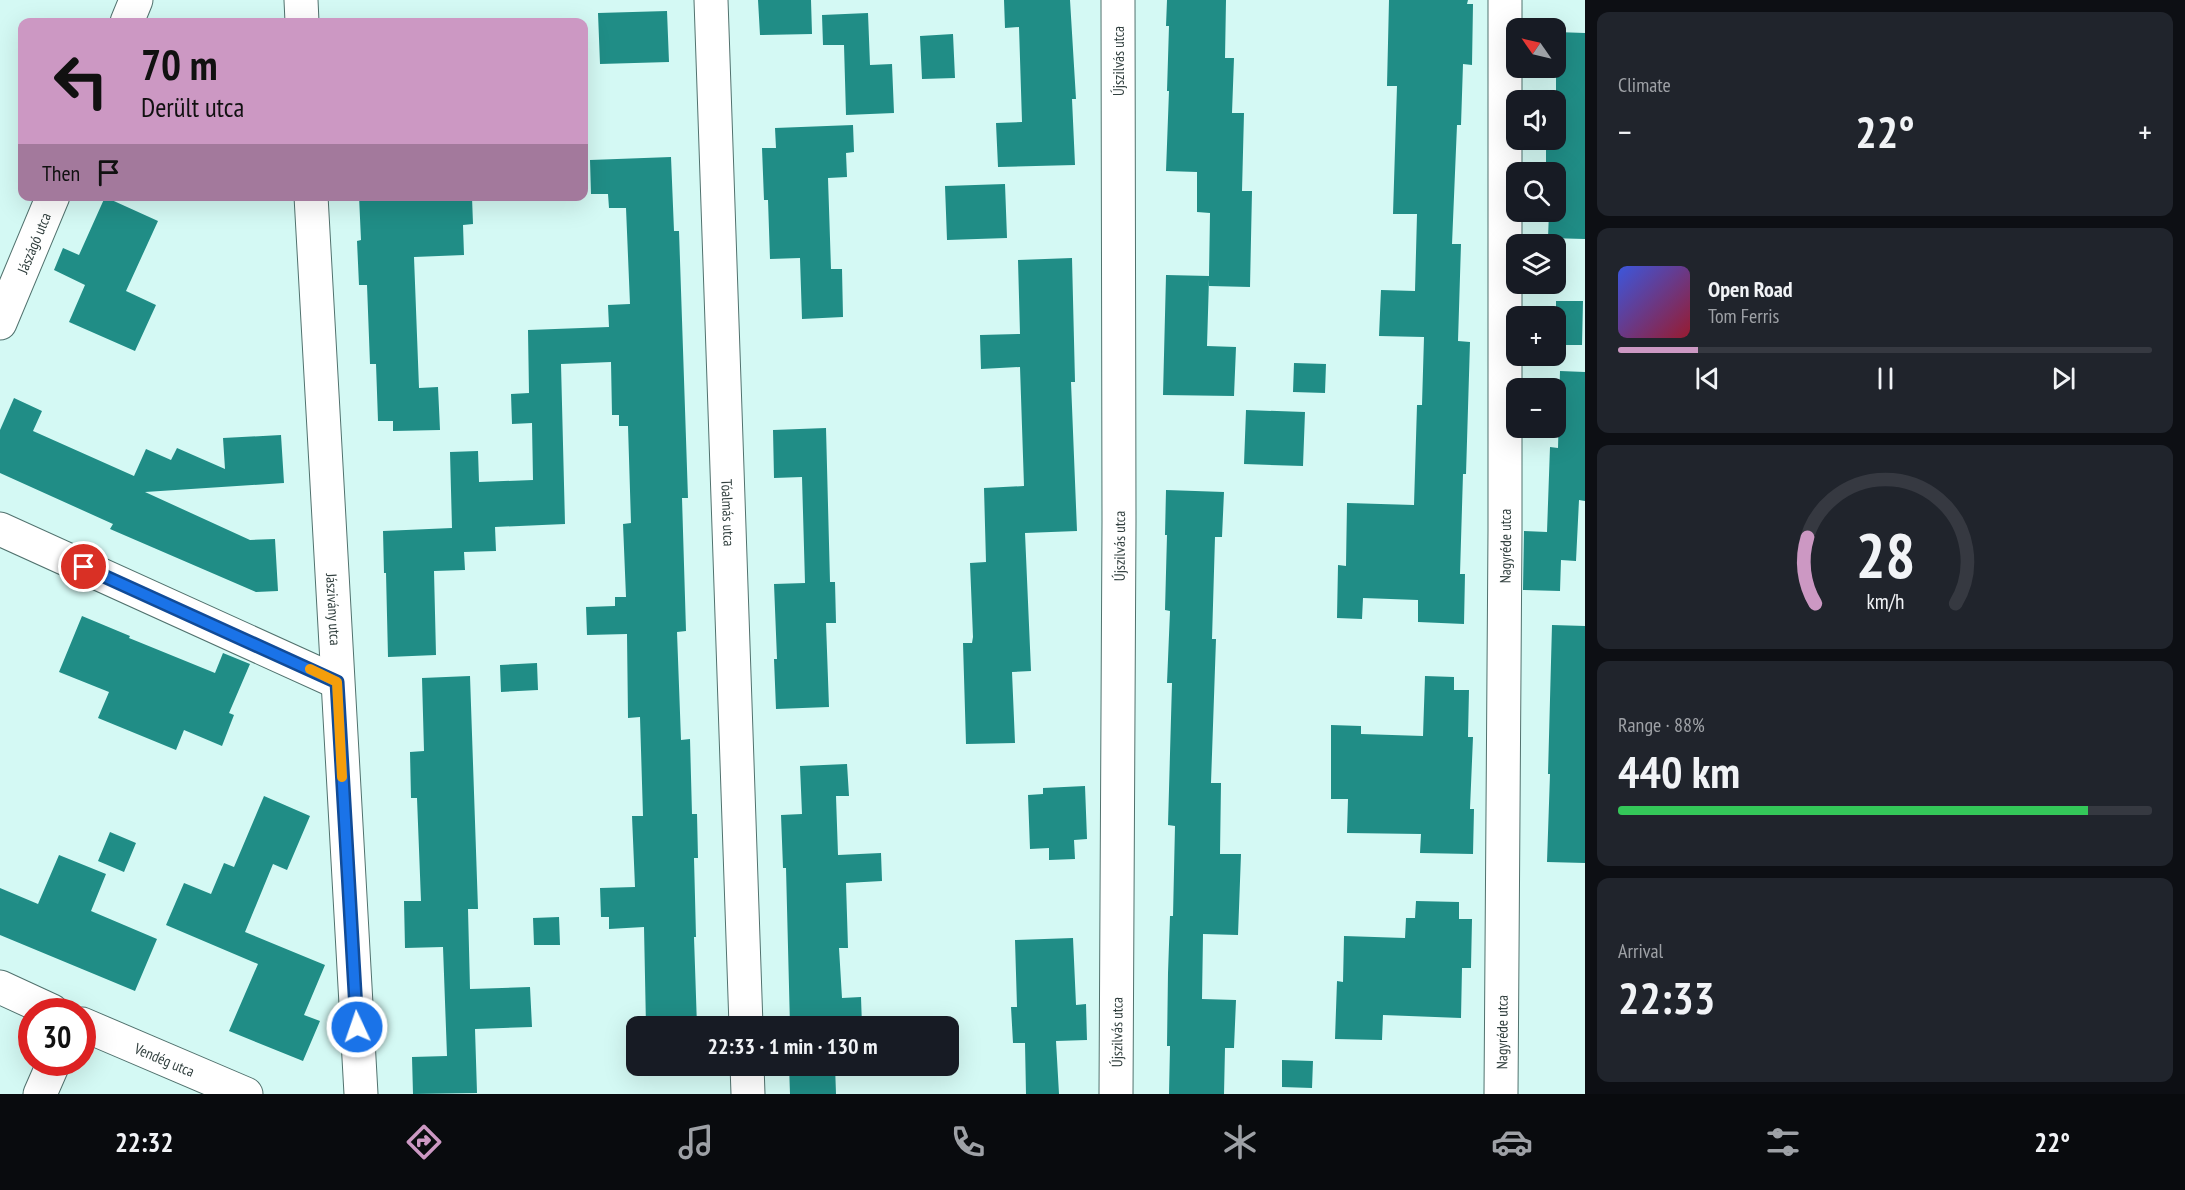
<!DOCTYPE html>
<html lang="en">
<head>
<meta charset="utf-8">
<style>
  :root { --surface:#171b24; --page:#20242c; --text:#f1f3f6; --muted:#9ea1a6; --line:#363941; --accent:#cc98c3 }
  body { margin:0; font-family:"PT Sans Narrow",sans-serif; background:var(--page); color:var(--text); height:100vh; display:flex; flex-direction:column; font-size:22px; white-space:nowrap }
  * { box-sizing:border-box; margin:0 }
  p { font-size:20px; color:var(--muted) }
  .icon { flex:none; width:33px; height:33px; fill:none; stroke:currentColor; stroke-width:2; stroke-linecap:round; stroke-linejoin:round }
  .map { position:relative; flex:1; overflow:hidden }
  .drawer { display:flex; flex-direction:column; gap:12px; padding:12px; background:#0d0f14; width:600px }
  .drawer>* { flex:none }
  .top-card { position:absolute; left:18px; top:18px; width:570px; height:183px; border-radius:12px; box-shadow:0 6px 24px #0002; background:#cc98c3; color:#111; overflow:hidden }
  .needle { width:39px; rotate:304deg }
  .controls { position:absolute; left:1506px; top:18px; display:grid; gap:12px }
  .controls a { display:grid; place-items:center; width:60px; height:60px; border-radius:12px; background:var(--surface); box-shadow:0 6px 24px #0002; font-size:30px }
  .speed { position:absolute; left:18px; top:998px; display:flex; gap:12px; font-size:30px; font-weight:700; text-align:center }
  .speed>* { display:grid; place-content:center; width:78px; height:78px; border-radius:50%; background:var(--surface); box-shadow:0 6px 24px #0002; line-height:1 }
  .speed .limit { border:9px solid #d22; background:#fff; color:#111 }
  .pin { position:absolute; display:grid; place-items:center; width:51px; height:51px; color:#fff; margin:-26px; border:3px solid #fff; border-radius:50%; box-shadow:0 2px 6px #0007 }
  .me { position:absolute; width:66px; margin:-33px; rotate:357deg; stroke-linejoin:round; filter:drop-shadow(0 0 4px #0008) }
  .turn { display:flex; align-items:center; gap:21px; height:126px; padding:0 24px; font-size:27px }
  .turn .icon { width:78px; height:78px; stroke-width:2.5 }
  .turn b { display:block; font-size:42px; line-height:51px }
  .then { display:flex; align-items:center; height:57px; padding:0 24px; background:#0003; gap:12px; font-size:22px }
  .big { font-size:45px; font-weight:600; line-height:1.1 }
  .drawer .card { flex:1; display:flex; flex-direction:column; justify-content:center; gap:9px; min-width:0; padding:0 21px; border-radius:12px; background:var(--page) }
  .drawer .dial { align-items:center; gap:0 }
  .dial svg { height:156px; overflow:visible; fill:none; stroke:var(--line); stroke-width:7; stroke-linecap:round; text-anchor:middle }
  .dial text { fill:var(--text); stroke:none }
  .song { display:flex; align-items:center; gap:18px }
  .cover { width:72px; height:72px; border-radius:9px; background:linear-gradient(135deg,hsl(230 70% 55%),hsl(350 70% 35%)) }
  .played { height:6px; border-radius:3px; background:linear-gradient(90deg,var(--accent) 15%,var(--line) 15%) }
  .keys { display:flex; justify-content:space-around; direction:ltr }
  .heat { display:flex; justify-content:space-between; align-items:center; font-size:33px; direction:ltr }
  .charge { height:9px; border-radius:4px; background:linear-gradient(90deg,#34c759 88%,var(--line) 0) }
  .trip { position:absolute; left:626px; top:1016px; width:333px; height:60px; border-radius:12px; background:var(--surface); box-shadow:0 6px 24px #0002; font-weight:600; line-height:60px; text-align:center }
  .tab-bar { display:flex; height:96px; justify-content:space-around; align-items:center; background:#090b0e; color:var(--muted) }
  .tab-bar .icon { width:42px; height:42px }
  .tab-bar .current { color:var(--accent) }
  .tab-bar b { font-size:27px; color:var(--text) }
  main { display:flex; flex:1; min-height:0 }
  .map>svg:first-child { display:block }
</style>
</head>
<body>
<main>
<div class="map">
<svg width="1585" height="1094" viewBox="0 0 1585 1094">
  <rect width="100%" height="100%" fill="#d4f9f4"/>
  <!-- building -->
  <path fill="#208d86" d="M 758,0 L 811,0 L 812,34 L 760,35 Z
    M 1004,0 L 1070,0 L 1076,99 L 1072,99 L 1075,165 L 998,167 L 996,123 L 1022,122 L 1019,27 L 1005,28 Z
    M 1167,0 L 1226,0 L 1225,58 L 1234,58 L 1232,113 L 1244,113 L 1242,191 L 1252,191 L 1250,287 L 1209,286 L 1209,279 L 1207,346 L 1236,347 L 1234,396 L 1163,395 L 1166,275 L 1209,276 L 1210,213 L 1197,212 L 1197,172 L 1166,171 L 1169,91 L 1167,91 L 1169,26 L 1166,26 Z
    M 1389,0 L 1468,0 L 1467,4 L 1473,4 L 1472,65 L 1463,64 L 1461,125 L 1457,125 L 1452,244 L 1461,244 L 1458,341 L 1470,342 L 1466,474 L 1463,474 L 1460,574 L 1465,574 L 1464,624 L 1418,622 L 1418,600 L 1363,598 L 1362,619 L 1337,618 L 1338,565 L 1346,566 L 1347,503 L 1414,505 L 1417,405 L 1422,405 L 1424,337 L 1379,336 L 1381,290 L 1415,291 L 1417,214 L 1393,214 L 1397,86 L 1387,86 Z
    M 667,11 L 669,62 L 600,64 L 598,13 Z
    M 868,13 L 870,65 L 892,64 L 894,113 L 846,115 L 844,45 L 823,45 L 822,15 Z
    M 1556,32 L 1585,33 L 1585,239 L 1548,238 L 1549,212 L 1556,212 L 1556,172 L 1550,172 L 1550,164 L 1546,164 L 1546,140 L 1556,140 Z
    M 953,34 L 955,78 L 922,79 L 920,36 Z
    M 853,125 L 854,152 L 846,153 L 847,177 L 828,178 L 831,269 L 842,269 L 843,317 L 802,319 L 800,258 L 770,259 L 768,200 L 764,200 L 762,148 L 776,148 L 775,128 Z
    M 671,157 L 674,231 L 679,231 L 688,498 L 682,498 L 686,631 L 677,632 L 681,740 L 690,739 L 692,814 L 697,814 L 698,858 L 694,858 L 696,937 L 694,937 L 697,1026 L 646,1026 L 644,927 L 609,929 L 609,917 L 601,917 L 600,888 L 635,887 L 632,816 L 643,816 L 640,717 L 628,718 L 627,634 L 587,635 L 586,607 L 615,606 L 615,597 L 626,597 L 623,524 L 631,523 L 628,426 L 619,426 L 619,415 L 612,415 L 611,362 L 561,364 L 565,524 L 495,527 L 496,551 L 464,552 L 465,570 L 434,571 L 436,655 L 388,657 L 386,573 L 384,573 L 383,531 L 452,528 L 450,452 L 478,451 L 479,482 L 533,480 L 532,423 L 512,424 L 511,394 L 529,393 L 528,330 L 609,327 L 608,305 L 630,304 L 626,208 L 609,208 L 608,194 L 591,194 L 590,160 Z
    M 1005,184 L 1007,238 L 947,240 L 945,186 Z
    M 359,196 L 472,197 L 473,224 L 463,225 L 464,255 L 414,257 L 419,388 L 438,387 L 440,430 L 393,431 L 393,421 L 378,421 L 376,364 L 370,364 L 367,285 L 359,285 L 357,241 L 361,240 Z
    M 105,197 L 158,221 L 126,291 L 156,305 L 135,351 L 69,322 L 85,285 L 54,270 L 63,248 L 79,255 Z
    M 1072,258 L 1075,382 L 1071,382 L 1077,531 L 1025,533 L 1031,671 L 1012,672 L 1015,743 L 966,744 L 963,643 L 972,643 L 973,637 L 970,563 L 986,562 L 984,488 L 1024,486 L 1020,367 L 981,369 L 980,335 L 1020,334 L 1018,260 Z
    M 1556,301 L 1583,301 L 1582,345 L 1556,345 Z
    M 1294,363 L 1326,364 L 1325,393 L 1293,392 Z
    M 1560,371 L 1585,372 L 1585,501 L 1579,500 L 1576,561 L 1561,560 L 1560,591 L 1523,590 L 1524,531 L 1547,532 L 1550,447 L 1558,448 Z
    M 14,398 L 42,411 L 33,431 L 134,476 L 146,449 L 171,460 L 177,448 L 225,469 L 223,438 L 281,435 L 284,483 L 145,492 L 250,540 L 275,539 L 278,591 L 256,592 L 110,529 L 113,524 L 0,473 L 0,430 Z
    M 1246,410 L 1305,412 L 1303,466 L 1244,464 Z
    M 826,428 L 830,582 L 835,582 L 836,623 L 826,623 L 829,707 L 776,709 L 774,659 L 777,659 L 774,584 L 805,583 L 802,477 L 774,478 L 773,430 Z
    M 1166,490 L 1224,492 L 1222,537 L 1215,537 L 1212,639 L 1216,639 L 1211,783 L 1221,783 L 1220,854 L 1241,854 L 1238,935 L 1203,934 L 1202,999 L 1236,1000 L 1234,1048 L 1225,1048 L 1224,1094 L 1169,1094 L 1170,1046 L 1167,1046 L 1168,973 L 1170,916 L 1173,916 L 1175,826 L 1168,825 L 1172,683 L 1167,683 L 1170,611 L 1165,610 L 1167,535 L 1165,535 Z
    M 82,616 L 130,636 L 129,638 L 215,673 L 223,653 L 250,664 L 229,713 L 234,715 L 222,746 L 184,730 L 176,750 L 98,718 L 109,692 L 59,672 Z
    M 1552,625 L 1585,626 L 1585,863 L 1547,862 L 1550,774 L 1548,774 Z
    M 537,663 L 538,690 L 501,692 L 500,665 Z
    M 470,676 L 478,909 L 468,909 L 470,989 L 530,987 L 532,1027 L 475,1029 L 477,1093 L 413,1094 L 412,1057 L 447,1056 L 443,947 L 405,948 L 404,901 L 421,901 L 417,798 L 411,798 L 410,752 L 424,751 L 422,678 Z
    M 1425,676 L 1454,677 L 1454,690 L 1469,690 L 1468,737 L 1473,737 L 1470,809 L 1474,809 L 1473,854 L 1420,853 L 1421,834 L 1347,833 L 1348,799 L 1331,799 L 1331,725 L 1361,726 L 1361,734 L 1423,736 Z
    M 847,764 L 849,796 L 836,796 L 838,855 L 881,853 L 882,881 L 846,883 L 848,948 L 839,948 L 842,998 L 861,997 L 862,1026 L 790,1026 L 786,868 L 783,868 L 781,815 L 802,814 L 800,766 Z
    M 1085,786 L 1087,839 L 1074,840 L 1075,859 L 1049,860 L 1049,848 L 1030,849 L 1028,795 L 1043,794 L 1043,788 Z
    M 264,796 L 310,816 L 287,870 L 273,864 L 245,932 L 325,965 L 304,1015 L 320,1021 L 303,1061 L 229,1031 L 258,964 L 166,925 L 184,883 L 211,894 L 224,863 L 234,867 Z
    M 110,832 L 136,843 L 124,872 L 98,861 Z
    M 59,855 L 106,874 L 91,911 L 157,939 L 135,991 L 0,935 L 0,888 L 38,904 Z
    M 1416,901 L 1459,902 L 1459,919 L 1472,919 L 1471,968 L 1462,968 L 1461,1018 L 1383,1015 L 1382,1040 L 1335,1039 L 1337,981 L 1343,982 L 1344,936 L 1405,938 L 1406,918 L 1415,918 Z
    M 559,917 L 560,945 L 534,945 L 533,918 Z
    M 1073,938 L 1076,1005 L 1086,1004 L 1087,1040 L 1056,1041 L 1059,1094 L 1026,1094 L 1025,1043 L 1013,1043 L 1011,1007 L 1017,1007 L 1015,940 Z
    M 1282,1060 L 1313,1061 L 1312,1088 L 1282,1087 Z
    M 789,1065 L 835,1065 L 836,1094 L 790,1094 Z"/>
  <g fill="none" stroke-linecap="round" stroke-linejoin="round">
    <defs>
      <g id="street">
        <path d="M 301,0 L 302,22"/>
        <path id="s1" d="M 711,0 L 746,1026"/>
        <path d="M 127,22 L 136,0"/>
        <path id="s2" d="M 311,196 L 361,1094"/>
        <path id="s3" d="M 0,323 L 53,196"/>
        <path d="M 0,529 L 337,682"/>
        <path d="M 0,987 L 52,1011"/>
        <path id="s4" d="M 82,1024 L 246,1094"/>
        <path d="M 747,1065 L 748,1094"/>
        <path d="M 40,1094 L 54,1062"/>
        <path id="s5" d="M 1116,1094 L 1119,521 L 1118,0"/>
        <path id="s6" d="M 1501,1094 L 1505,530 L 1505,0"/>
      </g>
    </defs>
    <!-- street casing -->
    <use href="#street" stroke="#51726e" stroke-width="35"/>
    <!-- street -->
    <use href="#street" stroke="#fff" stroke-width="33"/>
  </g>
  <g fill="none" stroke-linecap="round" stroke-linejoin="round">
    <defs>
      <path id="route" d="M 84,567 L 337,682 L 357,1027"/>
    </defs>
    <!-- route casing -->
    <use href="#route" stroke="#114b97" stroke-width="15"/>
    <!-- route -->
    <use href="#route" stroke="#1a73e8" stroke-width="10"/>
    <!-- slow -->
    <path stroke="#f59e0b" stroke-width="10" d="M 310,669 L 337,682 L 342,777"/>
  </g>
  <g text-anchor="middle" dominant-baseline="central" stroke-width="6" stroke-linejoin="round" paint-order="stroke">
    <!-- street labels -->
    <g font-size="15" fill="#32403f" stroke="#fff">
      <text transform="translate(1118 61) rotate(-90)">Újszilvás utca</text>
      <text stroke="none"><textPath href="#s3" startOffset="87">Jászágó utca</textPath></text>
      <text stroke="none"><textPath href="#s1" startOffset="513">Tóalmás utca</textPath></text>
      <text stroke="none"><textPath href="#s5" startOffset="548">Újszilvás utca</textPath></text>
      <text stroke="none"><textPath href="#s6" startOffset="548">Nagyréde utca</textPath></text>
      <text stroke="none"><textPath href="#s2" startOffset="414">Jászivány utca</textPath></text>
      <text stroke="none"><textPath href="#s5" startOffset="62">Újszilvás utca</textPath></text>
      <text stroke="none"><textPath href="#s6" startOffset="62">Nagyréde utca</textPath></text>
      <text stroke="none"><textPath href="#s4" startOffset="90">Vendég utca</textPath></text>
    </g>
  </g>
</svg>
<div class="controls">
<a><svg class="needle" viewBox="-14 -14 28 28"><path d="M0-13l5 13h-10z" fill="#e53935"/><path d="M0 13l5-13h-10z" fill="#9ea1a6"/></svg></a>
<a><svg class="icon" aria-label="sound" viewBox="0 0 24 24"><path d="M4 9h4l5-4v14l-5-4H4zM17 9q2 3 0 6"/></svg></a>
<a><svg class="icon" aria-label="search" viewBox="0 0 24 24"><circle cx="10" cy="10" r="6"/><path d="M15 15l6 6"/></svg></a>
<a><svg class="icon" aria-label="layers" viewBox="0 0 24 24"><path d="M12 4l9 5-9 5-9-5zM3 14l9 5 9-5"/></svg></a>
<a>+</a>
<a>−</a>
</div>
<div class="speed"><div class="limit">30</div></div>
<div class="pin" style="left:84px;top:567px;background:#d93025"><svg class="icon" aria-label="arrive" viewBox="0 0 24 24"><path d="M6 21V4h12l-3 4 3 4H6"/></svg></div>
<svg class="me" style="left:357px;top:1027px" viewBox="-20 -20 40 40"><circle r="17" fill="#1a73e8" stroke="#fff" stroke-width="3"/><path d="M0-11L8 9 0 5-8 9z" fill="#fff"/></svg>
<div class="trip">22:33 · 1 min · 130 m</div>
<div class="top-card">
<div class="turn"><svg class="icon" aria-label="left" viewBox="0 0 24 24"><path d="M17 20v-9H6M10 6l-5 5 5 5"/></svg><div><b>70 m</b>Derült utca</div></div>
<div class="then">Then<svg class="icon" aria-label="arrive" viewBox="0 0 24 24"><path d="M6 21V4h12l-3 4 3 4H6"/></svg></div>
</div>
</div>
<section class="drawer">
<div class="card"><p>Climate</p>
<div class="heat"><a>−</a><b class="big">22°</b><a>+</a></div>
</div>
<div class="card">
<div class="song"><i class="cover"></i><div><b>Open Road</b><p>Tom Ferris</p></div></div>
<div class="played"></div>
<div class="keys"><svg class="icon" aria-label="previous" viewBox="0 0 24 24"><path d="M18 5L8 12l10 7zM5 5v14"/></svg><svg class="icon" aria-label="pause" viewBox="0 0 24 24"><path d="M8 5v14M16 5v14"/></svg><svg class="icon" aria-label="next" viewBox="0 0 24 24"><path d="M6 5l10 7-10 7zM19 5v14"/></svg></div>
</div>
<div class="card dial"><svg viewBox="0 0 100 80">
<path d="M14 69A42 42 0 1 1 86 69"/>
<path d="M14 69A42 42 0 0 1 10 35" stroke="#cc98c3"/>
<text x="50" y="56" font-size="32" font-weight="700">28</text>
<text x="50" y="72" font-size="11">km/h</text>
</svg></div>
<div class="card"><p>Range · 88%</p><b class="big">440 km</b><div class="charge"></div></div>
<div class="card"><p>Arrival</p><b class="big">22:33</b></div>
</section>
</main>
<nav class="tab-bar">
<b>22:32</b>
<svg class="icon current" aria-label="directions" viewBox="0 0 24 24"><path d="M12 3l9 9-9 9-9-9zM9 14v-3h6M13 9l2 2-2 2"/></svg>
<svg class="icon" aria-label="music" viewBox="0 0 24 24"><path d="M9 18V5l10-2v13"/><circle cx="6" cy="18" r="3"/><circle cx="16" cy="16" r="3"/></svg>
<svg class="icon" aria-label="phone" viewBox="0 0 24 24"><path d="M5 4h4l2 5-3 2q2 4 5 5l2-3 5 2v4C11 20 4 13 5 4z"/></svg>
<svg class="icon" aria-label="climate" viewBox="0 0 24 24"><path d="M12 3v18M4 7l16 10M4 17L20 7"/></svg>
<svg class="icon" aria-label="car" viewBox="0 0 24 24"><path d="M5 17H2v-5l4-1 3-4h7l3 4 3 1v5h-3M9 17h6M6 11h13"/><circle cx="7" cy="17" r="2"/><circle cx="17" cy="17" r="2"/></svg>
<svg class="icon" aria-label="filters" viewBox="0 0 24 24"><path d="M4 7h16M4 17h16"/><circle cx="9" cy="7" r="2"/><circle cx="15" cy="17" r="2"/></svg>
<b>22°</b>
</nav>
</body>
</html>
